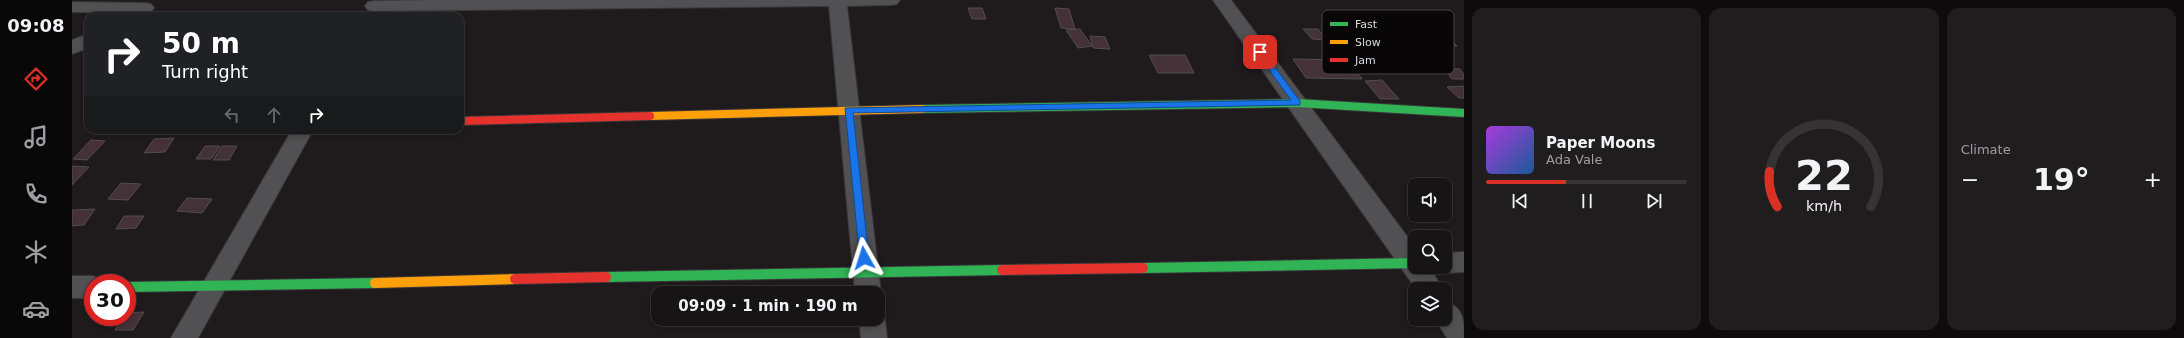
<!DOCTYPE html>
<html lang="en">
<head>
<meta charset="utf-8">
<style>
  :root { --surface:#171416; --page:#201d1f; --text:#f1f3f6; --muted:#9e9ea1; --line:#363335; --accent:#d93025 }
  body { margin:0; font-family:"DejaVu Sans",sans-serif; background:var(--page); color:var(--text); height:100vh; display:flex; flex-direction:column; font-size:15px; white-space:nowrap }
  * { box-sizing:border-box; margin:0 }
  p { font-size:13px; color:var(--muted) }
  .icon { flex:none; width:22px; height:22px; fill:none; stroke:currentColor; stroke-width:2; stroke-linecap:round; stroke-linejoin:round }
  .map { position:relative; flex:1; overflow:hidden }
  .details { display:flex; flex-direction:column; gap:8px; padding:8px; background:#0d0b0c; width:720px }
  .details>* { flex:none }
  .top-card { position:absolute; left:12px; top:12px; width:380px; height:122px; border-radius:12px; box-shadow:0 2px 6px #0003,0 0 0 1px var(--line); background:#202124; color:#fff; overflow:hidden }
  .fabs { position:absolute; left:1336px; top:178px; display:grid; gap:8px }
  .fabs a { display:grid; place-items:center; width:44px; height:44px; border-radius:8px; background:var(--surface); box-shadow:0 2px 6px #0003,0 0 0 1px var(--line); font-size:20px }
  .speed { position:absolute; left:12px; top:274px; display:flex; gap:8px; font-size:20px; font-weight:700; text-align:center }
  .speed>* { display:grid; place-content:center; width:52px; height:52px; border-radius:50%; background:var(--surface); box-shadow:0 2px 6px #0003,0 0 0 1px var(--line); line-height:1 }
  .speed .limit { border:6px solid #d22; background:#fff; color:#111 }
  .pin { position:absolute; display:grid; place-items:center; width:34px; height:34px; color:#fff; margin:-17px; border-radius:8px; box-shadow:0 2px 6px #0006 }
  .me { position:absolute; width:44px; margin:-22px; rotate:354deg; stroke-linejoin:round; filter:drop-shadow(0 0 3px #0008) }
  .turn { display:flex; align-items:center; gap:14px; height:84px; padding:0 12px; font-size:18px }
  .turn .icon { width:52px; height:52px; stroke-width:2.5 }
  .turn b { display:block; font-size:28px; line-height:34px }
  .lanes { display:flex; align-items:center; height:38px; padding:0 12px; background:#0003; justify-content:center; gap:20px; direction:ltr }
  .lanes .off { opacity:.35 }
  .big { font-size:30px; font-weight:700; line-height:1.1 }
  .details .card { flex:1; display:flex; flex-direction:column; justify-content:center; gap:6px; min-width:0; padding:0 14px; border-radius:12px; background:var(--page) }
  .details .dial { align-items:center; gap:0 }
  .dial svg { height:104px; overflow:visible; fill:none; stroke:var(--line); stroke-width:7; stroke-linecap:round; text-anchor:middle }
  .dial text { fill:var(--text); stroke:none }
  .song { display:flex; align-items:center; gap:12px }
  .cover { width:48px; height:48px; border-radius:6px; background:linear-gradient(135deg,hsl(280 70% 55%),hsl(210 70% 35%)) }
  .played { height:4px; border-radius:2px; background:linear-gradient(90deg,var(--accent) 40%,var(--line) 40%) }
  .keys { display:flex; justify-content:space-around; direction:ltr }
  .heat { display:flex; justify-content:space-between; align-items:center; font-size:22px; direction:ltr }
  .details .tiles { flex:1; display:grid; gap:8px; grid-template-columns:repeat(3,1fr) }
  .trip { position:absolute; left:579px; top:286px; width:234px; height:40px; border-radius:12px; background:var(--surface); box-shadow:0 2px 6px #0003,0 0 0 1px var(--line); font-weight:700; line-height:40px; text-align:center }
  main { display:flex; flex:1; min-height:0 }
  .dock { display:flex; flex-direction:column; width:72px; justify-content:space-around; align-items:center; background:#090809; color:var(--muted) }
  .dock .icon { width:28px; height:28px }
  .dock .on { color:var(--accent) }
  .dock b { font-size:18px; color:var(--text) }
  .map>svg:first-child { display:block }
</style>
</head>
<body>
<main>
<nav class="dock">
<b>09:08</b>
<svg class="icon on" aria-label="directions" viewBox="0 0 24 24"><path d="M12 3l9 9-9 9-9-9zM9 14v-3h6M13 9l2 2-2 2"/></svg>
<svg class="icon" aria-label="music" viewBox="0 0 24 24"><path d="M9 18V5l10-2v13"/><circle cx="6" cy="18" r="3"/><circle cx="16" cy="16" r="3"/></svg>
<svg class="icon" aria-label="phone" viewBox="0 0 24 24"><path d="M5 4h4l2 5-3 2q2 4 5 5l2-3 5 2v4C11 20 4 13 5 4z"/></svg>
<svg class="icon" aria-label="climate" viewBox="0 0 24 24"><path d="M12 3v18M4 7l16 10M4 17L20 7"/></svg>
<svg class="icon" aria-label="car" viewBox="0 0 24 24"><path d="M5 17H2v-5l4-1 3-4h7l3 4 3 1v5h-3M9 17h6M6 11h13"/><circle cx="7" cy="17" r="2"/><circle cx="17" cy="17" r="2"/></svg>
</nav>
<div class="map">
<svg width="1392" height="338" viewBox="0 0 1392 338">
  <rect width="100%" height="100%" fill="#1f1b1d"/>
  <!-- building -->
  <path fill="#453238" stroke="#514d4e" d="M 896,8 L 910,8 L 914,19 L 900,19 Z
    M 983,8 L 997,9 L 1003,29 L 989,28 Z
    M 1008,29 L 1020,46 L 1006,48 L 994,30 Z
    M 1231,29 L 1246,29 L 1254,40 L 1240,39 Z
    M 1360,34 L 1373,34 L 1385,46 L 1372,46 Z
    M 1018,36 L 1033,37 L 1038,49 L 1021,48 Z
    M 1077,55 L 1113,55 L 1122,73 L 1086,73 Z
    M 1221,59 L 1276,60 L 1290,79 L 1234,78 Z
    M 1372,68 L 1388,69 L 1392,75 L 1392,79 L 1380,79 Z
    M 1310,80 L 1327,99 L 1308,99 L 1293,81 Z
    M 1392,86 L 1392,98 L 1387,98 L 1375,87 Z
    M 102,138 L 93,152 L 72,153 L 82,139 Z
    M 19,140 L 33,141 L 15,160 L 1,159 Z
    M 133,146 L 148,146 L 139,159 L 124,159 Z
    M 150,146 L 165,146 L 157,160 L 141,160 Z
    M 0,166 L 17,167 L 0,185 Z
    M 49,183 L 69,184 L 56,200 L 36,199 Z
    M 115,198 L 140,199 L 130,213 L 105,211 Z
    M 23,209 L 12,225 L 0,226 L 0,210 Z
    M 52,216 L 72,216 L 64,228 L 44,229 Z
    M 72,312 L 61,330 L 43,330 L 52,317 L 55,317 L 55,313 Z"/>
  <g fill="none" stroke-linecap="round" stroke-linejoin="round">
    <defs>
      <path id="street" d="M 828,0 L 825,4 L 819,5 L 775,6 L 809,293 L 806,298 L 806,293 L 783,293 L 757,6 L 302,11 L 296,10 L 293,6 L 296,2 L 302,1 L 358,0 Z
        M 1141,0 L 1159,0 L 1343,247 L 1343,267 L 1357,267 L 1371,289 L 1344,289 Z
        M 0,2 L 73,3 L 79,4 L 82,8 L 79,12 L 73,13 L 0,12 Z
        M 16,34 L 16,48 L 0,54 L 0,40 Z
        M 220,130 L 241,130 L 126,338 L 99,338 Z
        M 1392,252 L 1392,272 L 1373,273 L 1364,270 L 1363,267 L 1373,267 L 1373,253 Z
        M 0,276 L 21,276 L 30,280 L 32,283 L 21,283 L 21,298 L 0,298 Z
        M 1373,301 C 1392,308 1392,320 1392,338 L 1375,338 L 1364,320 L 1373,319 Z
        M 806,310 L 809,311 L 813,319 L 815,338 L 789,338 L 787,319 L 806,319 Z"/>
      <path id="fast-far1" d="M 850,109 L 1225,103 L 1392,113"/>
      <path id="fast" d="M 1071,268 L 1343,263
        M 534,277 L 930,270
        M 55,287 L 303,283"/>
      <path id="slow-far1" d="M 578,116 L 850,109"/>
      <path id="slow" d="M 303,283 L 443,279"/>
      <path id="jam-far1" d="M 388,121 L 578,116"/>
      <path id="jam" d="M 930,270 L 1071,268
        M 443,279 L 534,277"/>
    </defs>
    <!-- street casing -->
    <use href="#street" stroke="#393638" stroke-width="2"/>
    <!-- fast-far1 casing -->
    <use href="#fast-far1" stroke="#393638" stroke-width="10"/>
    <!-- fast casing -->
    <use href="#fast" stroke="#393638" stroke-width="12"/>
    <!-- slow-far1 casing -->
    <use href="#slow-far1" stroke="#393638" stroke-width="10"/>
    <!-- slow casing -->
    <use href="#slow" stroke="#393638" stroke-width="12"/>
    <!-- jam-far1 casing -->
    <use href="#jam-far1" stroke="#393638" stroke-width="10"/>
    <!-- jam casing -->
    <use href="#jam" stroke="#393638" stroke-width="12"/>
    <!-- street -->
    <use href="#street" fill="#515052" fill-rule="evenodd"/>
    <!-- fast-far1 -->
    <use href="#fast-far1" stroke="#30b455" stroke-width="8"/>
    <!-- fast -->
    <use href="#fast" stroke="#30b455" stroke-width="10"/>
    <!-- slow-far1 -->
    <use href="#slow-far1" stroke="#ff9f0a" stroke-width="8"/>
    <!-- slow -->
    <use href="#slow" stroke="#ff9f0a" stroke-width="10"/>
    <!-- jam-far1 -->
    <use href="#jam-far1" stroke="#e5322d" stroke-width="8"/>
    <!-- jam -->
    <use href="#jam" stroke="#e5322d" stroke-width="10"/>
  </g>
  <!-- route -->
  <path fill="#1a73e8" stroke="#114b97" d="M 1185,50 L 1190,50 L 1228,101 L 1228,105 L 781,113 L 797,258 L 795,261 L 788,261 L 773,108 L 1219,100 L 1185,53 Z"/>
  <!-- legend -->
  <rect x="1250" y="10" width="132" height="64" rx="6" fill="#080607" stroke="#484547" stroke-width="1"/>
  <rect x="1258" y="22" width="18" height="4" fill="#30b455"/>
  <rect x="1258" y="40" width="18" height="4" fill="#ff9f0a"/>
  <rect x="1258" y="58" width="18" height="4" fill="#e5322d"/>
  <g font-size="11" fill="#ded8dc">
    <text x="1283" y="28">Fast</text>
    <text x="1283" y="46">Slow</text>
    <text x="1283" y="64">Jam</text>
  </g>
</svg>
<div class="fabs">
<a><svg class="icon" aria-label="sound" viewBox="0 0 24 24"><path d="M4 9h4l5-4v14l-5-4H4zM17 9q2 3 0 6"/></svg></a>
<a><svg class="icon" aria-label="search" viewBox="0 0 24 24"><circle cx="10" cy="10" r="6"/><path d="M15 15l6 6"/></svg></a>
<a><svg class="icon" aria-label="layers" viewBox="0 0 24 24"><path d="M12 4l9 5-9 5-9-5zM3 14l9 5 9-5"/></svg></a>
</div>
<div class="speed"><div class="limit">30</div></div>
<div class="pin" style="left:1188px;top:52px;background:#d93025"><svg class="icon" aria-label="arrive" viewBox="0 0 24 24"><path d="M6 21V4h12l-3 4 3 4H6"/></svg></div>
<svg class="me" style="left:792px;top:258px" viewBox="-20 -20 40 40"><path d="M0-17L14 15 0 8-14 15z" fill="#1a73e8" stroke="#fff" stroke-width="4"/></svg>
<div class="trip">09:09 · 1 min · 190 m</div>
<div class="top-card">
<div class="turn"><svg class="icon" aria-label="right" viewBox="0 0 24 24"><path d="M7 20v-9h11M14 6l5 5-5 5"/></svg><div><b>50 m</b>Turn right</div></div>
<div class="lanes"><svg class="icon off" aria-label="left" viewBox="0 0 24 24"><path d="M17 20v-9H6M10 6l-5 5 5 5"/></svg><svg class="icon off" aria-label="ahead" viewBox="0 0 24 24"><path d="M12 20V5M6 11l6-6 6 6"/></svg><svg class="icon" aria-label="right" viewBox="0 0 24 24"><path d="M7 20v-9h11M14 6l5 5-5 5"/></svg></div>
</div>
</div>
<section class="details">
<div class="tiles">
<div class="card">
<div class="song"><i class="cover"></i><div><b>Paper Moons</b><p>Ada Vale</p></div></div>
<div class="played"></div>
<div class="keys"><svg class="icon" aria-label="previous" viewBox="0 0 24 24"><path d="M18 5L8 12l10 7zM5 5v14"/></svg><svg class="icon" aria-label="pause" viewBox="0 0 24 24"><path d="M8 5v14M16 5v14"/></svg><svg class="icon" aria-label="next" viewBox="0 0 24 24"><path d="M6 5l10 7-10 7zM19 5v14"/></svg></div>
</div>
<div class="card dial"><svg viewBox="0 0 100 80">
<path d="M14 69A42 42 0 1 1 86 69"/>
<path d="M14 69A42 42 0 0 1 8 42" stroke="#d93025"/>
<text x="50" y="56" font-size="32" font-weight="700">22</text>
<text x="50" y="72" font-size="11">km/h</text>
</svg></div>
<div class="card"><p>Climate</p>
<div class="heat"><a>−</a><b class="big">19°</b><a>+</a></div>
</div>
</div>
</section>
</main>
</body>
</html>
